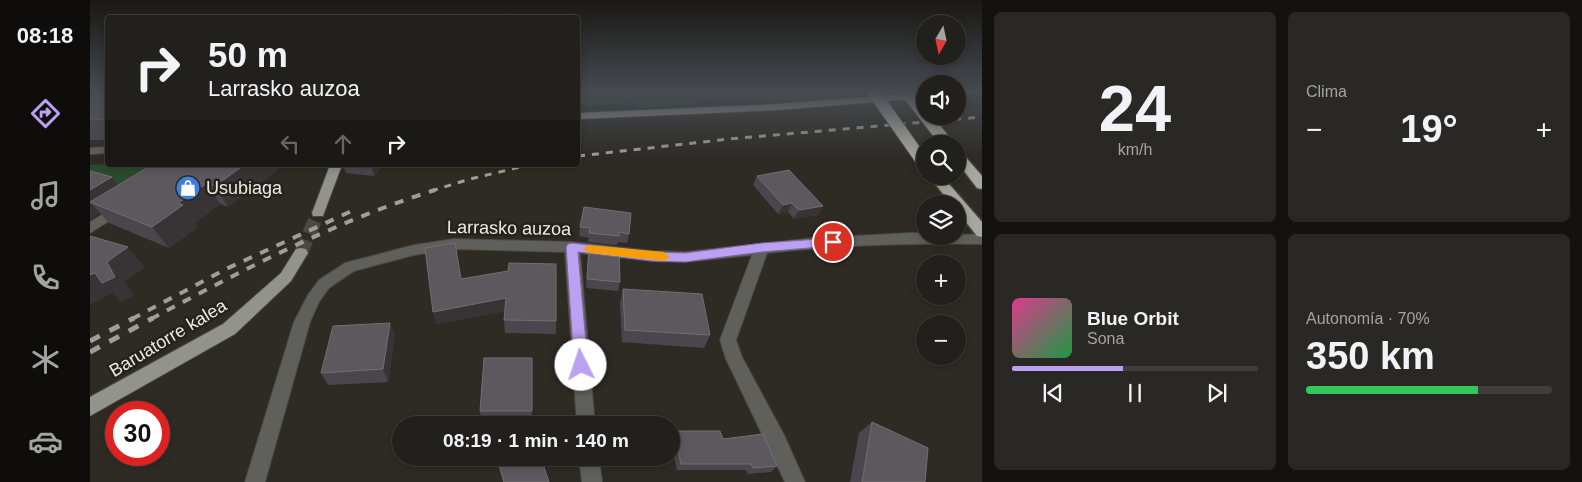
<!DOCTYPE html>
<html lang="es">
<head>
<meta charset="utf-8">
<style>
  :root { --surface:#22201c; --page:#2a2825; --text:#f1f3f6; --muted:#a2a3a3; --line:#3f3e3b; --accent:#bca0f2 }
  body { margin:0; font-family:Helvetica,sans-serif; background:var(--page); color:var(--text); height:100vh; display:flex; flex-direction:column; font-size:19px; white-space:nowrap }
  * { box-sizing:border-box; margin:0 }
  p { font-size:16px; color:var(--muted) }
  .icon { flex:none; width:28px; height:28px; fill:none; stroke:currentColor; stroke-width:2; stroke-linecap:round; stroke-linejoin:round }
  .map { position:relative; flex:1; overflow:hidden }
  .sheet { display:flex; flex-direction:column; gap:12px; padding:12px; background:#13120f; width:600px }
  .sheet>* { flex:none }
  .top-card { position:absolute; left:15px; top:15px; width:475px; height:152px; border-radius:5px; box-shadow:0 2px 8px #0003,0 0 0 1px var(--line); background:#22201c; color:var(--text); overflow:hidden }
  .needle { width:32px; rotate:189deg }
  .fabs { position:absolute; left:826px; top:15px; display:grid; gap:10px }
  .fabs a { display:grid; place-items:center; width:50px; height:50px; border-radius:50%; background:var(--surface); box-shadow:0 2px 8px #0003,0 0 0 1px var(--line); font-size:25px }
  .speed { position:absolute; left:15px; top:401px; display:flex; gap:10px; font-size:25px; font-weight:700; text-align:center }
  .speed>* { display:grid; place-content:center; width:65px; height:65px; border-radius:50%; background:var(--surface); box-shadow:0 2px 8px #0003,0 0 0 1px var(--line); line-height:1 }
  .speed .limit { border:8px solid #d22; background:#fff; color:#111 }
  .pin { position:absolute; display:grid; place-items:center; width:42px; height:42px; color:#fff; margin:-21px; border:2px solid #fff; border-radius:50%; box-shadow:0 1px 5px #0007 }
  .me { position:absolute; width:55px; margin:-28px; rotate:356deg; stroke-linejoin:round; filter:drop-shadow(0 0 4px #0008) }
  .turn { display:flex; align-items:center; gap:18px; height:105px; padding:0 20px; font-size:22px }
  .turn .icon { width:65px; height:65px; stroke-width:2.5 }
  .turn b { display:block; font-size:35px; line-height:42px }
  .lanes { display:flex; align-items:center; height:48px; padding:0 20px; background:#0003; justify-content:center; gap:25px; direction:ltr }
  .lanes .off { opacity:.35 }
  .big { font-size:38px; font-weight:800; line-height:1.1 }
  .sheet .widget { flex:1; display:flex; flex-direction:column; justify-content:center; gap:8px; min-width:0; padding:0 18px; border-radius:8px; background:var(--page) }
  .sheet .dial { align-items:center; gap:0 }
  .dial b { font-size:65px; line-height:1 }
  .song { display:flex; align-items:center; gap:15px }
  .cover { width:60px; height:60px; border-radius:8px; background:linear-gradient(135deg,hsl(330 70% 55%),hsl(140 70% 35%)) }
  .played { height:5px; border-radius:2px; background:linear-gradient(90deg,var(--accent) 45%,var(--line) 45%) }
  .keys { display:flex; justify-content:space-around; direction:ltr }
  .heat { display:flex; justify-content:space-between; align-items:center; font-size:28px; direction:ltr }
  .charge { height:8px; border-radius:4px; background:linear-gradient(90deg,#34c759 70%,var(--line) 0) }
  .sheet .tiles { flex:1; display:grid; gap:12px; grid-template-columns:repeat(2,1fr) }
  .trip { position:absolute; left:302px; top:416px; width:288px; height:50px; border-radius:25px; background:var(--surface); box-shadow:0 2px 8px #0003,0 0 0 1px var(--line); font-weight:800; line-height:50px; text-align:center }
  main { display:flex; flex:1; min-height:0 }
  .tab-bar { display:flex; flex-direction:column; width:90px; justify-content:space-around; align-items:center; background:#0e0d0b; color:var(--muted) }
  .tab-bar .icon { width:35px; height:35px }
  .tab-bar .current { color:var(--accent) }
  .tab-bar b { font-size:22px; color:var(--text) }
  .map>svg:first-child { display:block }
</style>
</head>
<body>
<main>
<nav class="tab-bar">
<b>08:18</b>
<svg class="icon current" aria-label="directions" viewBox="0 0 24 24"><path d="M12 3l9 9-9 9-9-9zM9 14v-3h6M13 9l2 2-2 2"/></svg>
<svg class="icon" aria-label="music" viewBox="0 0 24 24"><path d="M9 18V5l10-2v13"/><circle cx="6" cy="18" r="3"/><circle cx="16" cy="16" r="3"/></svg>
<svg class="icon" aria-label="phone" viewBox="0 0 24 24"><path d="M5 4h4l2 5-3 2q2 4 5 5l2-3 5 2v4C11 20 4 13 5 4z"/></svg>
<svg class="icon" aria-label="climate" viewBox="0 0 24 24"><path d="M12 3v18M4 7l16 10M4 17L20 7"/></svg>
<svg class="icon" aria-label="car" viewBox="0 0 24 24"><path d="M5 17H2v-5l4-1 3-4h7l3 4 3 1v5h-3M9 17h6M6 11h13"/><circle cx="7" cy="17" r="2"/><circle cx="17" cy="17" r="2"/></svg>
</nav>
<div class="map">
<svg width="892" height="482" viewBox="0 0 892 482">
  <rect width="100%" height="100%" fill="#2e2b25"/>
  <!-- green -->
  <path fill="#2b4b2d" d="M 488,91 L 763,91 L 772,98 L 656,101 C 645,92 621,99 607,101 L 609,104 L 546,108 L 543,103 L 488,106 Z
    M 17,164 L 18,165 L 65,165 L 26,193 L 0,185 L 0,165 Z"/>
  <g fill="none" stroke-linecap="round" stroke-linejoin="round">
    <!-- primary-tunnel -->
    <path stroke="#4b4842" stroke-width="14" stroke-dasharray="14 7" stroke-linecap="butt" d="M 211,253 L 228,213"/>
    <defs>
      <path id="minor" d="M 18,147 L 18,153 L 0,154 L 0,148 Z
        M 30,204 L 36,208 L 35,211 L 0,233 L 0,222 Z
        M 820,233 L 835,233 L 835,236 L 892,234 L 892,244 C 820,243 749,245 677,253 L 646,340 L 652,357 L 694,435 L 715,482 L 695,482 L 636,359 L 630,340 L 662,255 L 595,262 L 562,261 L 490,253 L 505,425 L 487,425 L 475,252 L 364,249 L 324,255 L 264,271 L 239,288 L 229,302 L 220,322 L 175,482 L 155,482 L 204,322 L 218,295 L 229,280 L 255,263 L 324,245 L 364,239 L 482,242 L 562,251 L 595,252 L 724,238 Z
        M 489,458 L 509,458 L 512,482 L 492,482 Z"/>
      <path id="primary" d="M 868,91 L 884,91 L 879,94 L 868,95 Z
        M 835,92 L 835,98 L 688,110 L 488,119 L 488,113 L 688,104 Z
        M 240,165 L 252,165 L 234,213 L 233,216 L 223,216 L 222,213 Z
        M 211,248 L 216,249 L 218,253 L 201,281 L 145,334 L 0,416 L 0,397 L 133,324 L 191,273 L 206,249 Z"/>
      <path id="motorway" d="M 868,152 L 872,153 L 892,176 L 892,189 L 887,188 L 868,163 Z
        M 839,176 L 852,176 L 892,222 L 892,237 L 887,236 L 868,212 L 868,204 L 861,204 Z"/>
    </defs>
    <!-- minor casing -->
    <use href="#minor" stroke="#494640" stroke-width="2"/>
    <!-- primary casing -->
    <use href="#primary" stroke="#494640" stroke-width="2"/>
    <!-- motorway casing -->
    <use href="#motorway" stroke="#494640" stroke-width="3"/>
    <!-- minor -->
    <use href="#minor" fill="#5f605c" fill-rule="evenodd"/>
    <!-- primary -->
    <use href="#primary" fill="#92938c" fill-rule="evenodd"/>
    <!-- motorway -->
    <use href="#motorway" fill="#a6a89f" fill-rule="evenodd"/>
    <!-- rail-far2 -->
    <path stroke="#a19e99" stroke-width="3" stroke-dasharray="7 7" stroke-linecap="butt" d="M 488,156 L 639,139 L 892,117
      M 341,191 L 380,179 L 439,165"/>
    <!-- rail-far1 -->
    <path stroke="#a19e99" stroke-width="4" stroke-dasharray="9 9" stroke-linecap="butt" d="M 42,319 L 136,269 L 266,209
      M 61,319 C 153,270 246,221 345,190"/>
    <!-- rail -->
    <path stroke="#a19e99" stroke-width="5" stroke-dasharray="11 11" stroke-linecap="butt" d="M 0,341 L 44,318
      M 0,352 L 63,318"/>
    <defs>
      <path id="motorway-bridge" d="M 783,91 L 835,165
        M 816,91 L 857,144"/>
    </defs>
    <!-- motorway-bridge casing -->
    <use href="#motorway-bridge" stroke="#494640" stroke-width="14" stroke-linecap="butt"/>
    <!-- motorway-bridge -->
    <use href="#motorway-bridge" stroke="#a6a89f" stroke-width="12"/>
  </g>
  <!-- wall -->
  <path fill="#4a464d" d="M 0,91 L 18,91 L 18,140 L 0,140 Z
    M 600,91 L 650,91 L 648,96 L 606,99 Z
    M 62,165 L 199,165 L 195,168 L 191,167 L 138,207 L 130,204 L 105,223 L 108,227 L 79,248 L 19,223 L 10,213 L 0,219 L 0,171 L 28,185 Z
    M 253,165 L 293,165 L 284,176 L 256,173 Z
    M 667,176 L 733,206 L 728,215 L 704,219 L 698,212 L 688,214 L 663,185 Z
    M 490,227 L 539,234 L 537,243 L 528,242 L 527,245 L 498,242 L 499,238 L 489,236 Z
    M 499,246 L 530,282 L 528,291 L 496,288 Z
    M 371,279 L 466,321 L 466,334 L 415,333 L 414,320 L 415,311 L 346,324 Z
    M 533,289 L 620,335 L 614,348 L 532,342 L 530,303 Z
    M 300,323 L 305,336 L 298,382 L 238,385 L 231,373 Z
    M 442,358 L 442,419 L 391,419 L 390,411 Z
    M 782,422 L 835,482 L 760,482 L 769,433 Z
    M 581,431 L 633,439 L 687,466 L 681,472 L 658,474 L 656,470 L 587,470 L 584,456 L 581,456 Z
    M 407,458 L 459,482 L 413,482 Z"/>
  <!-- shaded-wall -->
  <path fill="#383436" d="M 154,165 L 190,165 L 191,167 L 138,207 L 125,186 Z
    M 193,165 L 199,165 L 195,168 Z
    M 281,165 L 293,165 L 284,176 Z
    M 22,177 L 37,196 L 0,202 L 0,190 Z
    M 117,183 L 130,204 L 105,223 L 108,227 L 79,248 L 62,227 L 88,203 Z
    M 0,202 L 10,213 L 0,219 Z
    M 702,203 L 698,212 L 688,214 L 693,205 Z
    M 733,206 L 728,215 L 704,219 L 709,210 Z
    M 38,247 L 55,267 L 35,282 L 44,296 L 31,302 L 22,293 L 0,305 L 0,275 Z
    M 416,298 L 417,311 L 346,324 L 343,312 Z
    M 300,323 L 305,336 L 298,382 L 293,369 Z"/>
  <!-- building -->
  <path fill="#5c585d" stroke="#726f72" d="M 0,91 L 18,91 L 18,119 L 0,120 Z
    M 62,165 L 154,165 L 125,186 L 117,183 L 88,203 L 93,205 L 62,227 L 0,202 Z
    M 699,170 L 733,206 L 709,210 L 702,203 L 693,205 L 667,176 Z
    M 0,171 L 22,177 L 0,190 Z
    M 494,207 L 541,213 L 539,234 L 529,232 L 529,236 L 499,233 L 500,228 L 490,227 Z
    M 0,236 L 38,247 L 17,262 L 25,277 L 12,283 L 5,273 L 0,275 Z
    M 365,243 L 371,279 L 418,271 L 419,263 L 466,264 L 466,321 L 414,320 L 416,298 L 343,312 L 335,248 Z
    M 499,246 L 529,250 L 530,282 L 497,279 Z
    M 533,289 L 612,294 L 620,335 L 535,330 Z
    M 300,323 L 293,369 L 231,373 L 243,326 Z
    M 394,358 L 442,358 L 442,411 L 390,411 Z
    M 782,422 L 838,448 L 835,482 L 772,482 Z
    M 581,431 L 630,431 L 633,439 L 673,434 L 687,466 L 663,468 L 661,464 L 591,464 L 588,450 L 581,450 Z
    M 407,458 L 451,458 L 459,482 L 414,482 Z"/>
  <!-- sky -->
  <linearGradient id="sky" x2="0" y2="1"><stop stop-color="#191814"/><stop offset="0.58" stop-color="#464a51"/><stop offset="1" stop-color="#464a51" stop-opacity="0"/></linearGradient>
  <rect width="892" height="158" fill="url(#sky)"/>
  <!-- route -->
  <path fill="#bca0f2" stroke="#7a689d" d="M 743,238 L 749,242 L 743,246 L 672,252 L 595,262 L 562,261 L 488,252 L 498,365 L 496,369 L 491,371 L 486,369 L 484,365 L 476,247 L 478,244 L 482,243 L 562,252 L 595,253 L 672,243 Z"/>
  <!-- slow -->
  <path fill="#f59e0b" d="M 499,245 L 574,252 L 580,257 L 574,261 L 499,253 L 493,249 Z"/>
  <!-- icons -->
  <defs>
    <symbol id="shop-disc" viewBox="-11 -11 22 22"><circle r="9.5" fill="#3f7fe0" stroke="#25211b"/><path d="M-5-2.5h2.3a2.7 3.5 0 0 1 5.4 0H5L5.5 6h-11ZM-1.5-2.5h3a1.5 2.3 0 0 0-3 0Z" fill="#fff"/></symbol>
  </defs>
  <g fill-rule="evenodd">
    <use href="#shop-disc" x="84" y="174" width="28" height="28"/>
  </g>
  <g text-anchor="middle" dominant-baseline="central" stroke-width="5" stroke-linejoin="round" paint-order="stroke">
    <!-- poi labels -->
    <g font-size="18" fill="#edeae6" stroke="#25211b" text-anchor="start">
      <text x="116" y="188">Usubiaga</text>
    </g>
    <!-- street labels -->
    <g font-size="18" fill="#edeae6" stroke="#25211b">
      <text transform="translate(419 228) rotate(1)">Larrasko auzoa</text>
      <text transform="translate(78 338) rotate(-31)">Baruatorre kalea</text>
    </g>
  </g>
</svg>
<div class="fabs">
<a><svg class="needle" viewBox="-14 -14 28 28"><path d="M0-13l5 13h-10z" fill="#e53935"/><path d="M0 13l5-13h-10z" fill="#a2a3a3"/></svg></a>
<a><svg class="icon" aria-label="sound" viewBox="0 0 24 24"><path d="M4 9h4l5-4v14l-5-4H4zM17 9q2 3 0 6"/></svg></a>
<a><svg class="icon" aria-label="search" viewBox="0 0 24 24"><circle cx="10" cy="10" r="6"/><path d="M15 15l6 6"/></svg></a>
<a><svg class="icon" aria-label="layers" viewBox="0 0 24 24"><path d="M12 4l9 5-9 5-9-5zM3 14l9 5 9-5"/></svg></a>
<a>+</a>
<a>−</a>
</div>
<div class="speed"><div class="limit">30</div></div>
<div class="pin" style="left:743px;top:242px;background:#d93025"><svg class="icon" aria-label="arrive" viewBox="0 0 24 24"><path d="M6 21V4h12l-3 4 3 4H6"/></svg></div>
<svg class="me" style="left:491px;top:365px" viewBox="-20 -20 40 40"><circle r="19" fill="#fff"/><path d="M0-13L10 11 0 6-10 11z" fill="#bca0f2"/></svg>
<div class="trip">08:19 · 1 min · 140 m</div>
<div class="top-card">
<div class="turn"><svg class="icon" aria-label="right" viewBox="0 0 24 24"><path d="M7 20v-9h11M14 6l5 5-5 5"/></svg><div><b>50 m</b>Larrasko auzoa</div></div>
<div class="lanes"><svg class="icon off" aria-label="left" viewBox="0 0 24 24"><path d="M17 20v-9H6M10 6l-5 5 5 5"/></svg><svg class="icon off" aria-label="ahead" viewBox="0 0 24 24"><path d="M12 20V5M6 11l6-6 6 6"/></svg><svg class="icon" aria-label="right" viewBox="0 0 24 24"><path d="M7 20v-9h11M14 6l5 5-5 5"/></svg></div>
</div>
</div>
<section class="sheet">
<div class="tiles">
<div class="widget dial"><b>24</b><p>km/h</p></div>
<div class="widget"><p>Clima</p>
<div class="heat"><a>−</a><b class="big">19°</b><a>+</a></div>
</div>
<div class="widget">
<div class="song"><i class="cover"></i><div><b>Blue Orbit</b><p>Sona</p></div></div>
<div class="played"></div>
<div class="keys"><svg class="icon" aria-label="previous" viewBox="0 0 24 24"><path d="M18 5L8 12l10 7zM5 5v14"/></svg><svg class="icon" aria-label="pause" viewBox="0 0 24 24"><path d="M8 5v14M16 5v14"/></svg><svg class="icon" aria-label="next" viewBox="0 0 24 24"><path d="M6 5l10 7-10 7zM19 5v14"/></svg></div>
</div>
<div class="widget"><p>Autonomía · 70%</p><b class="big">350 km</b><div class="charge"></div></div>
</div>
</section>
</main>
</body>
</html>
